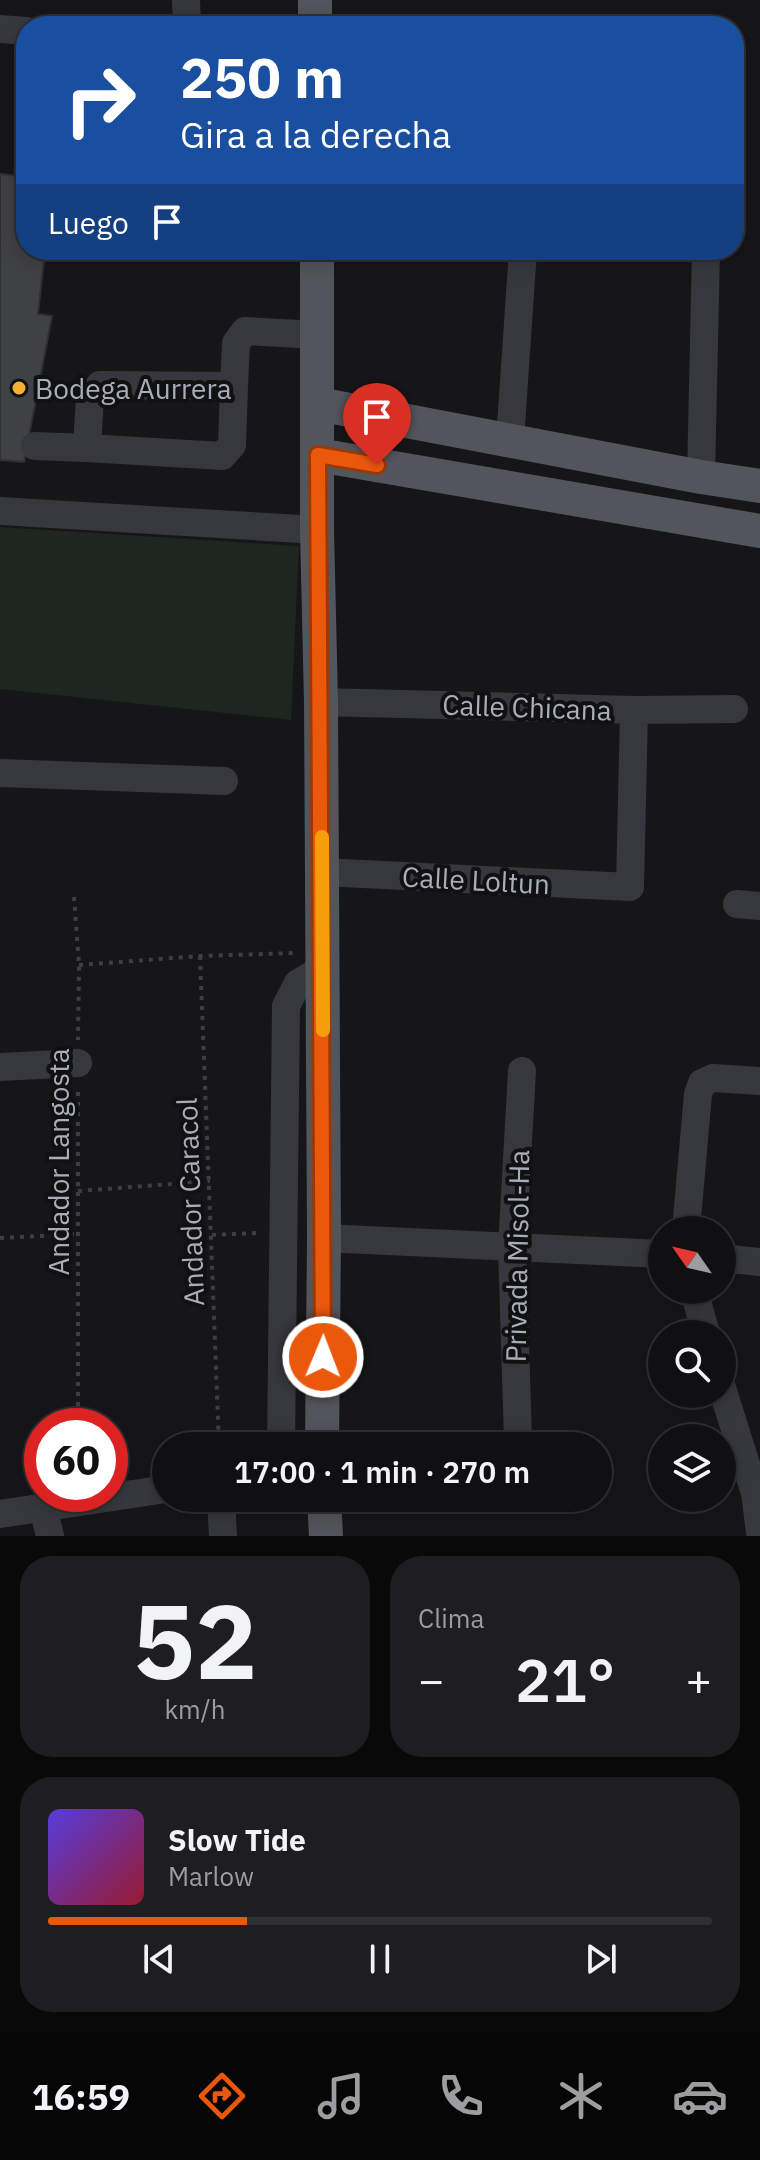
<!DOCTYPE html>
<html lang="es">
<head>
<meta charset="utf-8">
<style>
  :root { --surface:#101012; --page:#1e1e20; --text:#f1f3f6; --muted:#9c9d9f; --line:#303032; --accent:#ea580c }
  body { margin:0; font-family:"IBM Plex Sans",sans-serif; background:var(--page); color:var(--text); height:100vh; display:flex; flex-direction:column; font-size:30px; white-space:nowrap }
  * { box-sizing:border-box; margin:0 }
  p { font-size:26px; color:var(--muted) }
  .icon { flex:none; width:44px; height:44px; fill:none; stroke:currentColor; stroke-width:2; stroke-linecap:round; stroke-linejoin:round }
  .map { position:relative; height:1536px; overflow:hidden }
  .side { display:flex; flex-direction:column; gap:20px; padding:20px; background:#09090a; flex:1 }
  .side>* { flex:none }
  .top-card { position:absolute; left:16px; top:16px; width:728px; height:244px; border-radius:32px; box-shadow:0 4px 20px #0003,0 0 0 2px var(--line); background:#1a4fa0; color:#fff; overflow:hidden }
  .needle { width:52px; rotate:304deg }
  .tools { position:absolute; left:648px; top:1216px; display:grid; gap:16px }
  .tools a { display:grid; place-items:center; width:88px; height:88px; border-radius:50%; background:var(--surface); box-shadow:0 4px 20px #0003,0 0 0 2px var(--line); font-size:40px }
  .speed { position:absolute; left:24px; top:1408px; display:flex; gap:16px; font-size:40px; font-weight:700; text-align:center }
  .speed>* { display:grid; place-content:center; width:104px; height:104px; border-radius:50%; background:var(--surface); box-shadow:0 4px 20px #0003,0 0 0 2px var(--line); line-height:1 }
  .speed .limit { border:12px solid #d22; background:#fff; color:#111 }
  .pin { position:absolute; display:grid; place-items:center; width:68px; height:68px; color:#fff; margin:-82px -34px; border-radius:50% 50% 50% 0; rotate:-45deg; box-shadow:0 0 8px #0007 }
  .pin .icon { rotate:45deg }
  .me { position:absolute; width:88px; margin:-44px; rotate:1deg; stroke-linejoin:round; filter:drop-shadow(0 0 6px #0008) }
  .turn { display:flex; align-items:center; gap:28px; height:168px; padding:0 32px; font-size:36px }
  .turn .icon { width:104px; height:104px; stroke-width:2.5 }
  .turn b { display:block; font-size:56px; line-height:68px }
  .then { display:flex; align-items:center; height:76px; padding:0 32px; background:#0003; gap:16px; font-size:30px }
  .big { font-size:60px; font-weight:600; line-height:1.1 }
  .side .card { flex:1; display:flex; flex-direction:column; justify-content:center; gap:12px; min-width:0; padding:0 28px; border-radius:32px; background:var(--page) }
  .side .dial { align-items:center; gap:0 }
  .dial b { font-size:104px; line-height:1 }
  .song { display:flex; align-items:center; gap:24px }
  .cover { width:96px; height:96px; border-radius:12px; background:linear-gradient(135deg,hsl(250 70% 55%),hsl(350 70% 35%)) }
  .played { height:8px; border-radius:4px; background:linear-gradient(90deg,var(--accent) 30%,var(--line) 30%) }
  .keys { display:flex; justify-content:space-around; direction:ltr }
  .heat { display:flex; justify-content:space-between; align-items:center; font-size:44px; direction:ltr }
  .side .tiles { flex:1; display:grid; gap:20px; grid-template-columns:1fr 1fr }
  .card:last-child { grid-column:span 2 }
  .trip { position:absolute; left:152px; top:1432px; width:460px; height:80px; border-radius:40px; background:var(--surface); box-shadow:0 4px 20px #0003,0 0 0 2px var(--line); font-weight:600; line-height:80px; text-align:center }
  .tabs { display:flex; height:128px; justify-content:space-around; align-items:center; background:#060607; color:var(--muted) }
  .tabs .icon { width:56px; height:56px }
  .tabs .current { color:var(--accent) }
  .tabs b { font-size:36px; color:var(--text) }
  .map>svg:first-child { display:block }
</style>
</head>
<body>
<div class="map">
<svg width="760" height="1536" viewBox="0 0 760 1536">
  <rect width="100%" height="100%" fill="#161618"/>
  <!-- green -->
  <path fill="#1e261f" d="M 0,527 L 299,546 L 291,720 L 0,689 Z"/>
  <!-- building -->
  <path fill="#404145" stroke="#303034" stroke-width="2" d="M 0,174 L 26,177 L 26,250 L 45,250 L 38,314 L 52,316 L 24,462 L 0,460 Z"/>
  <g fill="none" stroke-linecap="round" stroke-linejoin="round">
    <!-- path -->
    <path stroke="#3d3f44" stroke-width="4" stroke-dasharray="4 6" stroke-linecap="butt" d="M 74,897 L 79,965 L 78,1040
      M 200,956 L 219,1446
      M 79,965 L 200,956 L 296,953
      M 78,1191 L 210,1181
      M 212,1235 L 257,1233
      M 0,1238 L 78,1234
      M 78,1426 L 78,1088"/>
    <!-- minor -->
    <path stroke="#37383d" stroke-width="28" d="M 186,0 L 187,26
      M 0,29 L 26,31
      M 510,440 L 523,250
      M 35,446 L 87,448 L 90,397 L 100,385 L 234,386 L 236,343 L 245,331 L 318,335
      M 87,448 L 222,456 L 232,445 L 234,386
      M 701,477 L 706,250
      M 0,511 L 317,530
      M 321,702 L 634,710 L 734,709
      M 0,773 L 224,781
      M 322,872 L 630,887 L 634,710
      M 737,904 L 760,906
      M 0,1067 L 78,1063
      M 686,1230 L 698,1094 L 702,1083 L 713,1078 L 760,1081
      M 324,1238 L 662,1254
      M 722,1258 L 760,1262
      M 694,1290 L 706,1334
      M 722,1388 L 755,1493 L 760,1532
      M 518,1440 L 512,1247 L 522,1071
      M 281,1446 L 286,1006 L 298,983 L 322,969
      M 221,1498 L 223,1536
      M 43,1507 L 50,1536
      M 0,1514 L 166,1489"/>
    <!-- major -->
    <path stroke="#53555c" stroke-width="34" d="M 315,0 L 315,26
      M 317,250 L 317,530 L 321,702 L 324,1238 L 322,1446
      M 318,404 L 701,477 L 760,486
      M 318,455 L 760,531
      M 324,1498 L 326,1536"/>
  </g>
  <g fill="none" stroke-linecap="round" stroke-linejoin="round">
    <defs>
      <path id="route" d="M 323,1357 L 318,455 L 377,465"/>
    </defs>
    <!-- route casing -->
    <use href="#route" stroke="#983908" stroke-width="20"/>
    <!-- route -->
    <use href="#route" stroke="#ea580c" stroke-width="14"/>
    <!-- slow -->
    <path stroke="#f59e0b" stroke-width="14" d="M 322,837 L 323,1030"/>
  </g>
  <!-- markers -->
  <circle fill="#f2b134" stroke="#111113" stroke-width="3" cx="19" cy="388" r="8"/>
  <g text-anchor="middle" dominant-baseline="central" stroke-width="8" stroke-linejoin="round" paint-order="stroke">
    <!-- poi labels -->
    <g font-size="28" fill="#a8adb8" stroke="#111113" text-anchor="start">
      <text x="35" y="388">Bodega Aurrera</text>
    </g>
    <!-- street labels -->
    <g font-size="28" fill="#a8adb8" stroke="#111113">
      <text transform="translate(527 707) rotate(2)">Calle Chicana</text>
      <text transform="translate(476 880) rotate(3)">Calle Loltun</text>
      <text transform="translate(58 1162) rotate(-90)">Andador Langosta</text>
      <text transform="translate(190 1202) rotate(-92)">Andador Caracol</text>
      <text transform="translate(517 1256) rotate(-89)">Privada Misol-Ha</text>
    </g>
  </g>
</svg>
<div class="tools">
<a><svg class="needle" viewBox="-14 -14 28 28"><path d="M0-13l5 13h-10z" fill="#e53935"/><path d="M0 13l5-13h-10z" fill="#9c9d9f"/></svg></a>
<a><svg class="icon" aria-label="search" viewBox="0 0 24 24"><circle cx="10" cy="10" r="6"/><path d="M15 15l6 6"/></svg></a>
<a><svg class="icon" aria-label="layers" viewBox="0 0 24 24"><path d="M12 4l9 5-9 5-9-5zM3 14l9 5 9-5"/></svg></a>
</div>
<div class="speed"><div class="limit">60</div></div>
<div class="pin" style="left:377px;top:465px;background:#d93025"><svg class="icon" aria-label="arrive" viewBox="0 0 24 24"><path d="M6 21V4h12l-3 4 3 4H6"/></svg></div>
<svg class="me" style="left:323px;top:1357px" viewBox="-20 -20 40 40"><circle r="17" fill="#ea580c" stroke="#fff" stroke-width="3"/><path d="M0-11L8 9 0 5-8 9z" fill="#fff"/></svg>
<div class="trip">17:00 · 1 min · 270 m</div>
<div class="top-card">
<div class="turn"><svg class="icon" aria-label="right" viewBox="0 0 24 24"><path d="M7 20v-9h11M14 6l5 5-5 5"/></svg><div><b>250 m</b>Gira a la derecha</div></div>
<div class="then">Luego<svg class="icon" aria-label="arrive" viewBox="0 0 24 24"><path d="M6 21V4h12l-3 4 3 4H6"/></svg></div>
</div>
</div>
<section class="side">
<div class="tiles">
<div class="card dial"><b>52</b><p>km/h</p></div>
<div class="card"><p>Clima</p>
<div class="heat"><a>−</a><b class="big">21°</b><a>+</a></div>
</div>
<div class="card">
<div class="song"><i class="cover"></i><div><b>Slow Tide</b><p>Marlow</p></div></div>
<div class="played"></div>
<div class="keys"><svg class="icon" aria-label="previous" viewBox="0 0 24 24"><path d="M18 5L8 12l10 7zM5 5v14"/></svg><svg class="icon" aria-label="pause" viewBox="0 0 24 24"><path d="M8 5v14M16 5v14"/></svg><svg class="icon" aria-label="next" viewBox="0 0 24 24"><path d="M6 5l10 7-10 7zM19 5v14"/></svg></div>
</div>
</div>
</section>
<nav class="tabs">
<b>16:59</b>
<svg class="icon current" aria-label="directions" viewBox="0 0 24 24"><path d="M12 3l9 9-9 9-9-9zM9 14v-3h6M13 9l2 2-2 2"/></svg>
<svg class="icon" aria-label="music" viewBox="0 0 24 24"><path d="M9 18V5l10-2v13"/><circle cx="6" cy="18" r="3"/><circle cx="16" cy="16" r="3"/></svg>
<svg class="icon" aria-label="phone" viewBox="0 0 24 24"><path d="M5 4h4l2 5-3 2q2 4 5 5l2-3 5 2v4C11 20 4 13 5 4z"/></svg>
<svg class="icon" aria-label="climate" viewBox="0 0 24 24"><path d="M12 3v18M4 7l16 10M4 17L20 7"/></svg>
<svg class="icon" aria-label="car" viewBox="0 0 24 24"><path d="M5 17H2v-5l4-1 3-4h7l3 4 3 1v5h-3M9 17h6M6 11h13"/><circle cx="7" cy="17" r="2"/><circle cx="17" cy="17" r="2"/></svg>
</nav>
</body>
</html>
